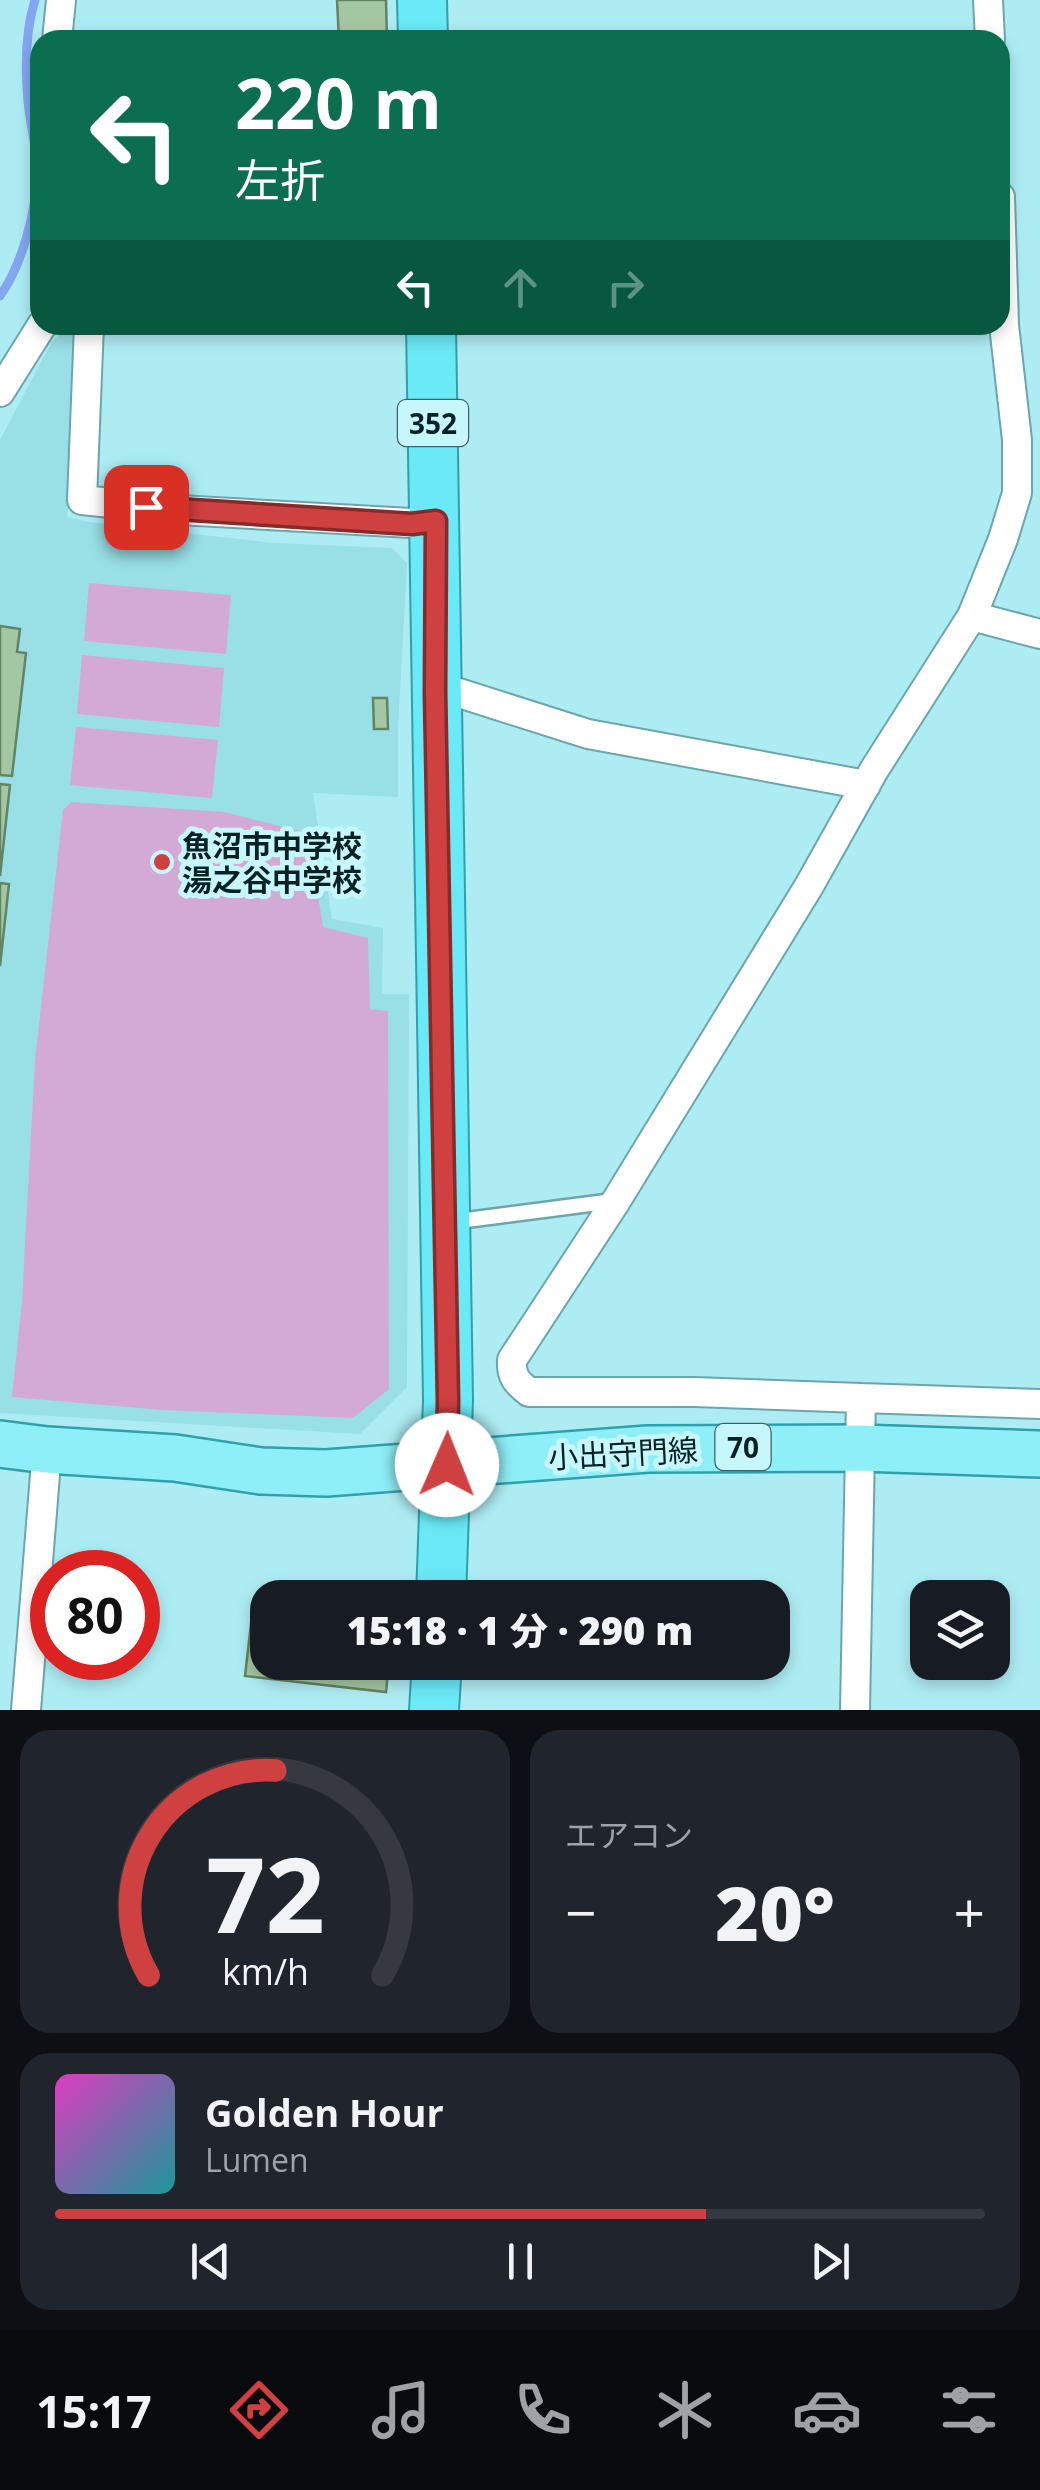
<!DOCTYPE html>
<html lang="ja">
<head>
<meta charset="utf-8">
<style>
  :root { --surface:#171b24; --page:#20242c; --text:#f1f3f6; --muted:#9ea1a6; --line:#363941; --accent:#cf4041 }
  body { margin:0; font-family:"Open Sans","Noto Sans JP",sans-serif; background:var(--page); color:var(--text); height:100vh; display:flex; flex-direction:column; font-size:38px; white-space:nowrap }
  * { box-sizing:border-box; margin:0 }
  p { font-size:32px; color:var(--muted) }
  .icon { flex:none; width:55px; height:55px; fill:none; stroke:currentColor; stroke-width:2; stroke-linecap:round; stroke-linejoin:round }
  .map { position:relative; height:1710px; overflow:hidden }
  .side { display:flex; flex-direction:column; gap:20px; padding:20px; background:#0d0f14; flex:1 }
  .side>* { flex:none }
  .guide { position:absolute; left:30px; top:30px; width:980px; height:305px; border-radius:30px; box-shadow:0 5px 15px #0003; background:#0b6e4f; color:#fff; overflow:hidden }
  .controls { position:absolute; left:910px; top:1580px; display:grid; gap:20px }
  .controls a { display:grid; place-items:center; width:100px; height:100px; border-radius:20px; background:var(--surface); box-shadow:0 5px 15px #0003; font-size:50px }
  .speed { position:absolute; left:30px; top:1550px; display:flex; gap:20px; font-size:50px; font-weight:700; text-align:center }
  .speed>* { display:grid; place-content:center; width:130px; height:130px; border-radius:50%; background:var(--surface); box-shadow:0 5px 15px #0003; line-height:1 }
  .speed .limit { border:15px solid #d22; background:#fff; color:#111 }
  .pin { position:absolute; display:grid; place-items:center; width:85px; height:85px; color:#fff; margin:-42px; border-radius:20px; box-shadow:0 5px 15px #0006 }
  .me { position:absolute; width:110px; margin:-55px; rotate:1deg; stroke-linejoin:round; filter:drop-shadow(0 0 8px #0008) }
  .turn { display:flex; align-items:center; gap:35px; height:210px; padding:0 40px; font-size:45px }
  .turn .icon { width:130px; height:130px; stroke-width:2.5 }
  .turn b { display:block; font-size:70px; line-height:85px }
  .lanes { display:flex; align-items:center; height:95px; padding:0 40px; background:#0003; justify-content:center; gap:50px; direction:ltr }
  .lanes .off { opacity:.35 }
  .big { font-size:75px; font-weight:800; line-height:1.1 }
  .side .card { flex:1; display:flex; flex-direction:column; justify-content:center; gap:15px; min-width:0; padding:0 35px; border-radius:30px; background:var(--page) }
  .side .dial { align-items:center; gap:0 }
  .dial svg { height:260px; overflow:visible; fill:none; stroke:var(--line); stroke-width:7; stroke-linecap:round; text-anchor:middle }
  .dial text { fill:var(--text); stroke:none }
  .song { display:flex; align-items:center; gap:30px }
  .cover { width:120px; height:120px; border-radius:15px; background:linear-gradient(135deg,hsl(310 70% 55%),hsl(180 70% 35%)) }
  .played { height:10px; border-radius:5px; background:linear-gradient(90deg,var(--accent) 70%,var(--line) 70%) }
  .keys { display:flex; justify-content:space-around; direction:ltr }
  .heat { display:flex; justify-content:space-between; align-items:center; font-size:55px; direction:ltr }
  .side .tiles { flex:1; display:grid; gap:20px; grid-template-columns:1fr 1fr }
  .card:last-child { grid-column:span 2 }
  .trip { position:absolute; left:250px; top:1580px; width:540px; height:100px; border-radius:30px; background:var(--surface); box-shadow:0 5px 15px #0003; font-weight:800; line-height:100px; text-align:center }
  .tab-bar { display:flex; height:160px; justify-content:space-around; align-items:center; background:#090b0e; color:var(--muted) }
  .tab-bar .icon { width:70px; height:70px }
  .tab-bar .active { color:var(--accent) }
  .tab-bar b { font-size:45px; color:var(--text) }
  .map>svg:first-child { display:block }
</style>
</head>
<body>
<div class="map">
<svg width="1040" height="1710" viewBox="0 0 1040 1710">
  <rect width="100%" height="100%" fill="#aeecf3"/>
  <!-- built -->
  <path fill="#98dfe6" d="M 69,325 L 74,325 L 78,334 L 76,433 L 67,517 L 89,522 L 273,543 L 392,548 L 407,563 L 398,728 L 398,797 L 313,793 L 332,919 L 383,928 L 382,994 L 409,994 L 407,1387 L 360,1434 L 0,1413 L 0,440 L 51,343 Z"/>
  <!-- green -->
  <path fill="#d3aad6" d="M 89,583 L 231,595 L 226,654 L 84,641 Z
    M 82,655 L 224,668 L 219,727 L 77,714 Z
    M 76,727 L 218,740 L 212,798 L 70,785 Z
    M 71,802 L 224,812 L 308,833 L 323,927 L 368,938 L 370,1009 L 388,1011 L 389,1389 L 353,1418 L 162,1410 L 12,1397 L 22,1301 L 35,1060 L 63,810 Z"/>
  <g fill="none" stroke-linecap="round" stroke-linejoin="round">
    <!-- stream -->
    <path stroke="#83a6f0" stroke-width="9" d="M 0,296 C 22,265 37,210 37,171 C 37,148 30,124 28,101 C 25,68 25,32 35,0"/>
  </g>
  <!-- building -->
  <path fill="#a4c7a3" stroke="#638462" stroke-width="2.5" d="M 337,0 L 386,0 L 387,40 L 339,40 Z
    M 0,626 L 20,629 L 17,652 L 26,653 L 12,776 L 0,775 Z
    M 373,698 L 387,698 L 388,729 L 374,729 Z
    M 0,784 L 10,785 L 0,876 Z
    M 0,883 L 9,884 L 0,966 Z
    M 253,1606 L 268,1608 L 268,1662 L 389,1662 L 386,1692 L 245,1676 Z"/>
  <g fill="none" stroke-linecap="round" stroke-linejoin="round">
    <defs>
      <path id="service" d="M 451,1222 L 613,1201"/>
      <path id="minor" d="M 988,0 L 990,40
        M 57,40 L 61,0
        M 89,325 L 82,500 L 179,510 L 411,523 L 436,521
        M 0,392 L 42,325
        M 972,616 L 1040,634
        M 435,692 L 459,693 L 588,734 L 866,785
        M 861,1398 L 1040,1404
        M 26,1710 L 47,1450
        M 855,1710 L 861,1398 L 694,1392 L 529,1392 C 516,1382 511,1376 512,1360 L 616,1201 L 809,886 L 874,770 L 972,616 L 1003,539 L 1017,493 L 1017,440 L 1004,325 L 1000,197"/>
      <path id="primary" d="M 0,1444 L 47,1450 L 175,1458 L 261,1471 L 326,1473 L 648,1449 L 860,1448 L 1040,1454"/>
      <path id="trunk" d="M 422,0 L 423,40
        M 431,325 L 448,1400 L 441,1598
        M 434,1710 L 437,1662"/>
    </defs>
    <!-- service casing -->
    <use href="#service" stroke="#6ba6ad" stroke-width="19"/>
    <!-- minor casing -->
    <use href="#minor" stroke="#6ba6ad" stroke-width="32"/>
    <!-- primary casing -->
    <use href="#primary" stroke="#2fa1ab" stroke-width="50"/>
    <!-- trunk casing -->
    <use href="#trunk" stroke="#2fa1ab" stroke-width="52"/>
    <!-- service -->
    <use href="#service" stroke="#fff" stroke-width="14"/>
    <!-- minor -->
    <use href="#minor" stroke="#fff" stroke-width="28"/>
    <!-- primary -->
    <use href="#primary" stroke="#8feff8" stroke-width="45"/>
    <!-- trunk -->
    <use href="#trunk" stroke="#6aeaf6" stroke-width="48"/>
  </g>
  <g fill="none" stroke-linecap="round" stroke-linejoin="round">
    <defs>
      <path id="route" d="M 146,507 L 412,524 L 436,521 L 435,692 L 448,1400 L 447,1465"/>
    </defs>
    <!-- route casing -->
    <use href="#route" stroke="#872a2a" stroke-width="25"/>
    <!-- route -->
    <use href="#route" stroke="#cf4041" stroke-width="18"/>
  </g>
  <!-- markers -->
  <circle fill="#cf4041" stroke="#c6f7fc" stroke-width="4" cx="162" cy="862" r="10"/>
  <g text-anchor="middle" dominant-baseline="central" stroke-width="10" stroke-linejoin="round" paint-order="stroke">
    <!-- shield labels -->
    <g fill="#c6f7fc" stroke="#416265" stroke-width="2.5">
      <rect x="398" y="400" width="70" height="46" rx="8"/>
      <rect x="715.5" y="1424" width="55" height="46" rx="8"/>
    </g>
    <g font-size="28" font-weight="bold" fill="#082224">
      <text x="433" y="423">352</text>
      <text x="743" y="1447">70</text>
    </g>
    <!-- poi labels -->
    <g font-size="30" font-weight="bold" fill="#082224" stroke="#c6f7fc" text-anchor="start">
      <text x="182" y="845">魚沼市中学校<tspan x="182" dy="34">湯之谷中学校</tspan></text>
    </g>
    <!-- street labels -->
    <g font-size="30" fill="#082224" stroke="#c6f7fc">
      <text transform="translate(623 1453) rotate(-3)">小出守門線</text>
    </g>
  </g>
</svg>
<div class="controls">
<a><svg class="icon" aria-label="layers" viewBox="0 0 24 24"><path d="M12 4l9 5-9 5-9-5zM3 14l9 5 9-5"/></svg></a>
</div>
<div class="speed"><div class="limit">80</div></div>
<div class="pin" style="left:146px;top:507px;background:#d93025"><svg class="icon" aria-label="arrive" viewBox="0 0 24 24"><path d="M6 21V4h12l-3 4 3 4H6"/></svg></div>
<svg class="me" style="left:447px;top:1465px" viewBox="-20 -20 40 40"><circle r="19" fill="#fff"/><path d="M0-13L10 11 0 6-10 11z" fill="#cf4041"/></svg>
<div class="trip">15:18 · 1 分 · 290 m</div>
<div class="guide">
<div class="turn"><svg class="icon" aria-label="left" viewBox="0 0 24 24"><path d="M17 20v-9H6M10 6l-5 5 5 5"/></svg><div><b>220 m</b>左折</div></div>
<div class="lanes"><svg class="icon" aria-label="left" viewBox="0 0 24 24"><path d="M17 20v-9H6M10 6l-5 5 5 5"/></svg><svg class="icon off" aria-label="ahead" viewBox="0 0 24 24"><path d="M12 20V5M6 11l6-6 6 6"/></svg><svg class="icon off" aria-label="right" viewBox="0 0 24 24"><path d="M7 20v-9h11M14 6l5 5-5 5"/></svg></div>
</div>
</div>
<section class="side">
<div class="tiles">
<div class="card dial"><svg viewBox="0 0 100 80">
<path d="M14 69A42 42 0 1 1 86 69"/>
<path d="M14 69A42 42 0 0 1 53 6" stroke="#cf4041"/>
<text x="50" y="56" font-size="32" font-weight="700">72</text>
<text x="50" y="72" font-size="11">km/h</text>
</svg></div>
<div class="card"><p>エアコン</p>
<div class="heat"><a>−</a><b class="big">20°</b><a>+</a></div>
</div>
<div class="card">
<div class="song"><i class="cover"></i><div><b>Golden Hour</b><p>Lumen</p></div></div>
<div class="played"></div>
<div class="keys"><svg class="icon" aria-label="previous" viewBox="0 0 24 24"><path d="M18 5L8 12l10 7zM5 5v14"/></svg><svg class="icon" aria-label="pause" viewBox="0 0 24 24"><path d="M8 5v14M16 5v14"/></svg><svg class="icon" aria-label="next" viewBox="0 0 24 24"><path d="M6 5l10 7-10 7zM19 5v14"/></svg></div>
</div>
</div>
</section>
<nav class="tab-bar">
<b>15:17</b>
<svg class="icon active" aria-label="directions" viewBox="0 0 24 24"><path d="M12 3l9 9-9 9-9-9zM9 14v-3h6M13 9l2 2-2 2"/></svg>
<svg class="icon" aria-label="music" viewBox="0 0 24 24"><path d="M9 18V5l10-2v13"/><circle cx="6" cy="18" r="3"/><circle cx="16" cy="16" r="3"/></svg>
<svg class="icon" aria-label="phone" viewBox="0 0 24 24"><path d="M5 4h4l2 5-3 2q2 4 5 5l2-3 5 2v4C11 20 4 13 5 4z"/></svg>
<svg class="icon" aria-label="climate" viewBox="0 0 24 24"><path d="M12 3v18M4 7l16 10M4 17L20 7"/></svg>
<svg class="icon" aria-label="car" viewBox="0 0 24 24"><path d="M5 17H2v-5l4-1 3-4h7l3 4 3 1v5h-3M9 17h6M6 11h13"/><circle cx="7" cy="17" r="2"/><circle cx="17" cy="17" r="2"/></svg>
<svg class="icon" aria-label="filters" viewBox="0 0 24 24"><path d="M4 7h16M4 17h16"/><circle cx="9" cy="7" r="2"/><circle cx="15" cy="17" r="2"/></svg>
</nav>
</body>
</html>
